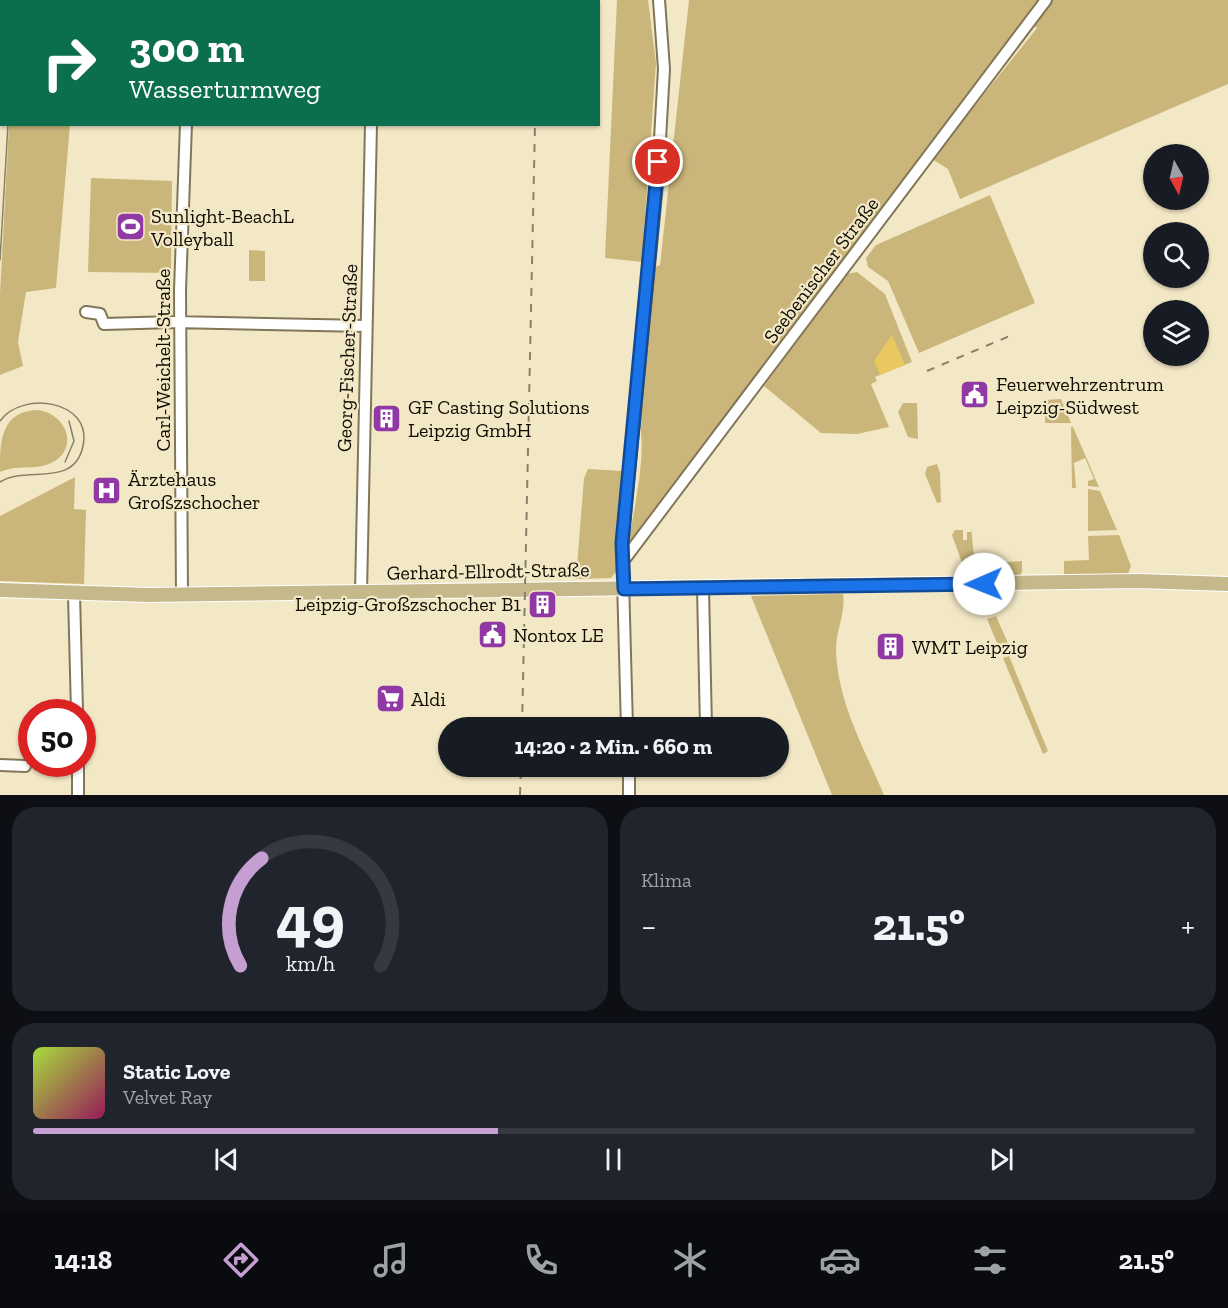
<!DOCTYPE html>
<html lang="de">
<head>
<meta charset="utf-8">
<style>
  :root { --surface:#171b24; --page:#20242c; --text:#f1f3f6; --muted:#9ea1a6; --line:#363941; --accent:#c59fd1 }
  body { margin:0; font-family:"Zilla Slab",serif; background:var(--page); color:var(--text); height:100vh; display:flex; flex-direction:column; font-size:22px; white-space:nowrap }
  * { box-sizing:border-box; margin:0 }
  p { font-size:20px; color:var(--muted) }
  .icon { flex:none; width:33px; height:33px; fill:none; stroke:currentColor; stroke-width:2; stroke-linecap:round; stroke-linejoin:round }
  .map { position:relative; height:795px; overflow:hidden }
  .panel { display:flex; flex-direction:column; gap:12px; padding:12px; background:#0d0f14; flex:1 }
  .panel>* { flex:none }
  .hud { position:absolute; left:0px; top:0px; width:600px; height:126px; box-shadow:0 2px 4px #0004; background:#0b6e4f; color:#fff; overflow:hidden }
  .needle { width:39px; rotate:172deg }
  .controls { position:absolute; left:1143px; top:144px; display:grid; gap:12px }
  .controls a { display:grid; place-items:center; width:66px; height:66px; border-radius:50%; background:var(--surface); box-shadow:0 2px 4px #0004; font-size:30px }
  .speed { position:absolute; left:18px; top:699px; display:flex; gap:12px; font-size:30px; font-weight:700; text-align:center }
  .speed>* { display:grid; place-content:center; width:78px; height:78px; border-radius:50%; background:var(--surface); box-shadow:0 2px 4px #0004; line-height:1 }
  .speed .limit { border:9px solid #d22; background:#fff; color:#111 }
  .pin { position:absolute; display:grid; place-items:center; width:51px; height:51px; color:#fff; margin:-26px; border:3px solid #fff; border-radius:50%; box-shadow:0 2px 6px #0007 }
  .me { position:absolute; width:66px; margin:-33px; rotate:269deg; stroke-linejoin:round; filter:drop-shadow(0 0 4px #0008) }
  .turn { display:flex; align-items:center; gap:21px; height:126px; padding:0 30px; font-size:27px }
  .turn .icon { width:78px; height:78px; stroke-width:2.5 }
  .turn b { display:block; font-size:42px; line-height:51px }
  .big { font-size:45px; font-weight:700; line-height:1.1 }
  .panel .tile { flex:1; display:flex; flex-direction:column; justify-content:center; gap:9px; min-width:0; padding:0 21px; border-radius:24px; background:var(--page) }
  .panel .dial { align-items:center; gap:0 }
  .dial svg { height:156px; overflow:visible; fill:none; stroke:var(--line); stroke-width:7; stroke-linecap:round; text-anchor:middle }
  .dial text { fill:var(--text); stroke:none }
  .song { display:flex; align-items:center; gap:18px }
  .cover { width:72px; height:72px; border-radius:9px; background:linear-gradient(135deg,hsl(80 70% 55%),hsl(330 70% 35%)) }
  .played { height:6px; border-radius:3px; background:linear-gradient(90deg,var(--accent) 40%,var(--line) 40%) }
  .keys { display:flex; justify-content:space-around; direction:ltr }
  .heat { display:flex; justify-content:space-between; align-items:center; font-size:33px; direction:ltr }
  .panel .tiles { flex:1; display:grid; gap:12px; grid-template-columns:1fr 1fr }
  .tile:last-child { grid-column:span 2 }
  .trip { position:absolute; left:438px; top:717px; width:351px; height:60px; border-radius:30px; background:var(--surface); box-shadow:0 2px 4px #0004; font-weight:700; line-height:60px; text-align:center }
  .tab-bar { display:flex; height:96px; justify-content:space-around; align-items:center; background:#090b0e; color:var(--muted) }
  .tab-bar .icon { width:42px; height:42px }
  .tab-bar .on { color:var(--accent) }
  .tab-bar b { font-size:27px; color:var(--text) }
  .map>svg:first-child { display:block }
</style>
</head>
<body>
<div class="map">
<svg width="1228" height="795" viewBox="0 0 1228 795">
  <rect width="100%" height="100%" fill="#f3e8c6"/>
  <!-- green -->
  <path fill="#cab67b" d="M 617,0 L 648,0 L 656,63 L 642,262 L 605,258 Z
    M 689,0 L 1228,0 L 1228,84 L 960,199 L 948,169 L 932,159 L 1037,28 L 1025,19 L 627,551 C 632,518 648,452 639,423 L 653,268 L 660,265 Z
    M 9,125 L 70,125 L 56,288 L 26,292 L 18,342 L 23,366 L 0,375 L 0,294 Z
    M 91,178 L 172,181 L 171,273 L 88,272 Z
    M 990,195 L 1035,303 L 919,353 L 888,281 L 868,267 L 866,258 L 876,245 Z
    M 249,250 L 265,251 L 265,281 L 249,281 Z
    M 857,272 L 885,294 L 912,362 L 875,377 L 877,381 L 871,384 L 889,427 L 857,434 L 821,433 L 764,386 L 847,274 Z
    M 1061,399 L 1071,423 L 1045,423 L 1045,400 Z
    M 903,403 L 917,403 L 918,439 L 908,437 L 898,412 Z
    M 38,410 C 67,414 80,449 51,463 C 35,471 17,464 0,472 C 0,442 0,411 38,410 Z
    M 1071,427 L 1073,427 L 1099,487 L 1088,486 L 1088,481 L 1094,479 L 1085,458 L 1074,463 L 1076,488 L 1072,488 Z
    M 937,464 L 940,473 L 941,502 L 937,503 L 925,474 L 927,467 Z
    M 588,469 L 624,471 L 616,572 L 611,578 L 576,579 L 584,478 Z
    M 75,477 L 74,509 L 86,510 L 84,584 L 0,581 L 0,516 Z
    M 1088,489 L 1100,491 L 1117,530 L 1088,531 Z
    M 971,528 L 975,565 L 1022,561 L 1022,572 L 1019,577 L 968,579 L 952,535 L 955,530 L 963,530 L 963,540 L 967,540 L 967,532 L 971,532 Z
    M 1119,535 L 1131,566 L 1128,574 L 1064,576 L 1064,561 L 1089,560 L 1088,536 Z
    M 843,594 C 846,613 836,630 836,649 C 837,701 864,748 884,795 L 832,795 L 751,596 Z
    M 996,616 L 1010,648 L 1007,653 L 1002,655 L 987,619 Z
    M 1009,656 L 1048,751 L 1043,754 L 1003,658 Z"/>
  <!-- water -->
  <path fill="#e9c85f" d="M 892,335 L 905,365 L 880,375 L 874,361 Z"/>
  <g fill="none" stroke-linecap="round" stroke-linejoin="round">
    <defs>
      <path id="minor" d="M 374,2 L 374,0
        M 86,312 L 100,314 L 104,324 L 174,322 L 366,326
        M 624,560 L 1046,0
        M 703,588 L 706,728
        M 361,592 L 371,124
        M 74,594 L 77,712
        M 182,595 L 180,290 L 186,124
        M 627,728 L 622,543 L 658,174 L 664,69 L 659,0
        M 78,764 L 78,795
        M 0,765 L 25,766
        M 629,766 L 629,795"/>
      <path id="major" d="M 0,590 L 147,595 L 1139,581 L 1228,584"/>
    </defs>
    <!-- minor casing -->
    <use href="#minor" stroke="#817758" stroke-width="14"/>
    <!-- major casing -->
    <use href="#major" stroke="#fff" stroke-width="16"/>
    <!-- minor -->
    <use href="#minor" stroke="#fff" stroke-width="10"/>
    <!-- major -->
    <use href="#major" stroke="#c5b88b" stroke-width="14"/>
    <!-- tram -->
    <path stroke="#88806a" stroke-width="1.5" d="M 8,2 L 8,0
      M 0,260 L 8,124
      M 0,421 C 22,390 93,400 83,446 C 74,489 26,465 0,482
      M 65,462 L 74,441 L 69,421"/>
    <!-- rail -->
    <path stroke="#88806a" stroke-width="2" stroke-dasharray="8 8" stroke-linecap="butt" d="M 538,2 L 538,0
      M 927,371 L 1012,335
      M 522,728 L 535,124
      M 520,795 L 521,766"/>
  </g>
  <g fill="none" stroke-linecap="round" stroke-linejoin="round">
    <defs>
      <path id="route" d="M 658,162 L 622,543 L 624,589 L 984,584"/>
    </defs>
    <!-- route casing -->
    <use href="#route" stroke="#114b97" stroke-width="15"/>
    <!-- route -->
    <use href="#route" stroke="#1a73e8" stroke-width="10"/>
  </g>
  <!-- icons -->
  <defs>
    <symbol id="stadium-square" viewBox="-11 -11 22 22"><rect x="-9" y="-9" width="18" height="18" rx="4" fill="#9038a4" stroke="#f3e8c6"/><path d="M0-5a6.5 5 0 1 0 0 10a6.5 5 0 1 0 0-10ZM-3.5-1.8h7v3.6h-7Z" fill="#fff"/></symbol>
    <symbol id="civic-square" viewBox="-11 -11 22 22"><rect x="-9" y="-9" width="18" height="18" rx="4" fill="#9038a4" stroke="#f3e8c6"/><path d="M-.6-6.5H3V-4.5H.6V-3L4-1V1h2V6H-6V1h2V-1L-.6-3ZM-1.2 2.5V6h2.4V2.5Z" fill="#fff"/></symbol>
    <symbol id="building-square" viewBox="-11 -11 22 22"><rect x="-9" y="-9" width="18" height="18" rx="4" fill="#9038a4" stroke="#f3e8c6"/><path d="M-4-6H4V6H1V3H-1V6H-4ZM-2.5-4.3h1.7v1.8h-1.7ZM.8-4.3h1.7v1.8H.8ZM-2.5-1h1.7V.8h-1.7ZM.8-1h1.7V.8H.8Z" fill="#fff"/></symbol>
    <symbol id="hospital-square" viewBox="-11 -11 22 22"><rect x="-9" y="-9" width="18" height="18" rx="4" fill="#9038a4" stroke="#f3e8c6"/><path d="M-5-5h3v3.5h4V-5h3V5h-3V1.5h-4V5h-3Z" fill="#fff"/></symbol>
    <symbol id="supermarket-square" viewBox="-11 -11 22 22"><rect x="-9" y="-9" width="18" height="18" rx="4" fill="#9038a4" stroke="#f3e8c6"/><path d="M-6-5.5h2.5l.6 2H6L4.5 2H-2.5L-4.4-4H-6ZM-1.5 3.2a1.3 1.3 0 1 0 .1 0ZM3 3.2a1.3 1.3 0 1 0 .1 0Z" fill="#fff"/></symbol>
  </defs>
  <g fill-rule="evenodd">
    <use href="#stadium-square" x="114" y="210" width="33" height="33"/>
    <use href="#civic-square" x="958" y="378" width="33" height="33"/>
    <use href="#building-square" x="370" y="402" width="33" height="33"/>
    <use href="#hospital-square" x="90" y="474" width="33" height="33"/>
    <use href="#building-square" x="526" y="588" width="33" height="33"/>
    <use href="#civic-square" x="476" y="618" width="33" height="33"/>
    <use href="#building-square" x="874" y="630" width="33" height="33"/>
    <use href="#supermarket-square" x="374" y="682" width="33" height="33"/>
  </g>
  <g text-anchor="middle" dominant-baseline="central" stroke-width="4.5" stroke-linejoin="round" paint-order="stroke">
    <!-- poi labels -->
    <g font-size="20" fill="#0f0b02" stroke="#f3e8c6" text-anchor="start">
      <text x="151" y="216">Sunlight-BeachL<tspan x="151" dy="23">Volleyball</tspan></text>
      <text x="996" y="384">Feuerwehrzentrum<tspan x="996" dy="23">Leipzig-Südwest</tspan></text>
      <text x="408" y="407">GF Casting Solutions<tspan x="408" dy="23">Leipzig GmbH</tspan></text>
      <text x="128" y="479">Ärztehaus<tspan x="128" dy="23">Großzschocher</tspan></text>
      <text x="521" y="604" text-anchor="end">Leipzig-Großzschocher B1</text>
      <text x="513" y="635">Nontox LE</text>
      <text x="912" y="647">WMT Leipzig</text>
      <text x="411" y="699">Aldi</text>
    </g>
    <!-- street labels -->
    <g font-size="20" fill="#0f0b02" stroke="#f3e8c6">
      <text transform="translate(821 270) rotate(-53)">Seebenischer Straße</text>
      <text transform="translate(347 358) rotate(-88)">Georg-Fischer-Straße</text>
      <text transform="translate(163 360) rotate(-90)">Carl-Weichelt-Straße</text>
      <text transform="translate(488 571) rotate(-1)">Gerhard-Ellrodt-Straße</text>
    </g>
  </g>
</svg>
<div class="controls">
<a><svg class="needle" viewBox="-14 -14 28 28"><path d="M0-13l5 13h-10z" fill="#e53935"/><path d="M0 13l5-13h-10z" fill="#9ea1a6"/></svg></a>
<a><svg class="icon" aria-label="search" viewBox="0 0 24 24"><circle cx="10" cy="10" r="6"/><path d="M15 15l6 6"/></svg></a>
<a><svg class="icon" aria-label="layers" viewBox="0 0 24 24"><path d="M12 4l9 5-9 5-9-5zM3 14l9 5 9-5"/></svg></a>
</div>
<div class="speed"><div class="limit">50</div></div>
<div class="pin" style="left:658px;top:162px;background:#d93025"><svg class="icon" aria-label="arrive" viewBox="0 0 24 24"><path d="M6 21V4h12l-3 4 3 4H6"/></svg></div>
<svg class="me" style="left:984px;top:584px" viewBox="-20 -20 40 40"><circle r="19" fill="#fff"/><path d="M0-13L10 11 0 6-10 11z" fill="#1a73e8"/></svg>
<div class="trip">14:20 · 2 Min. · 660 m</div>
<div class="hud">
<div class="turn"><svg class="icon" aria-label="right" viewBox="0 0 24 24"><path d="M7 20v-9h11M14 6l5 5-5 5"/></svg><div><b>300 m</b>Wasserturmweg</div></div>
</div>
</div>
<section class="panel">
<div class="tiles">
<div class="tile dial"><svg viewBox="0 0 100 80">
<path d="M14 69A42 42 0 1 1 86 69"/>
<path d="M14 69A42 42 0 0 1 25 14" stroke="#c59fd1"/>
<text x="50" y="56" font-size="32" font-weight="700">49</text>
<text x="50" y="72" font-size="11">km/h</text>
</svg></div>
<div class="tile"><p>Klima</p>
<div class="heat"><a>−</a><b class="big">21.5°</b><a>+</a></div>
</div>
<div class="tile">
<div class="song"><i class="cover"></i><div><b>Static Love</b><p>Velvet Ray</p></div></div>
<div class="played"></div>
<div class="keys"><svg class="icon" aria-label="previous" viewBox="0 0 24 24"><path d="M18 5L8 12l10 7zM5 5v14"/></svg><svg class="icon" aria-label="pause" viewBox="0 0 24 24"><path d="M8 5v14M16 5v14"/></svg><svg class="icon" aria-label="next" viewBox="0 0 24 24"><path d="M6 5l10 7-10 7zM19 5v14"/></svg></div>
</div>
</div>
</section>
<nav class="tab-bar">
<b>14:18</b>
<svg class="icon on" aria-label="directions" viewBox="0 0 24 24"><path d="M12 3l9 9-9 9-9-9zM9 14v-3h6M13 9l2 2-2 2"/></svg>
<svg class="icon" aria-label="music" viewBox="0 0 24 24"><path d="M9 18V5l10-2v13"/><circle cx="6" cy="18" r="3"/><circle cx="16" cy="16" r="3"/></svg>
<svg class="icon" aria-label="phone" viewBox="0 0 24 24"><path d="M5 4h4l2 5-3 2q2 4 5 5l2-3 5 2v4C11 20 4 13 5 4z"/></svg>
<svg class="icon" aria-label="climate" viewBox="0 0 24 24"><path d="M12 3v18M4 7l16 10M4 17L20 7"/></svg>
<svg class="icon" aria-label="car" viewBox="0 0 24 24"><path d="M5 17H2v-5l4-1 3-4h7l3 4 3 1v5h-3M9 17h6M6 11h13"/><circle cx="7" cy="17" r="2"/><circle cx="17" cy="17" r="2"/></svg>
<svg class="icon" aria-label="filters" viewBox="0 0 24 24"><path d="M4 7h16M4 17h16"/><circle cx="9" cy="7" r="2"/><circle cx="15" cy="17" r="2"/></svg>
<b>21.5°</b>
</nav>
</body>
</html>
